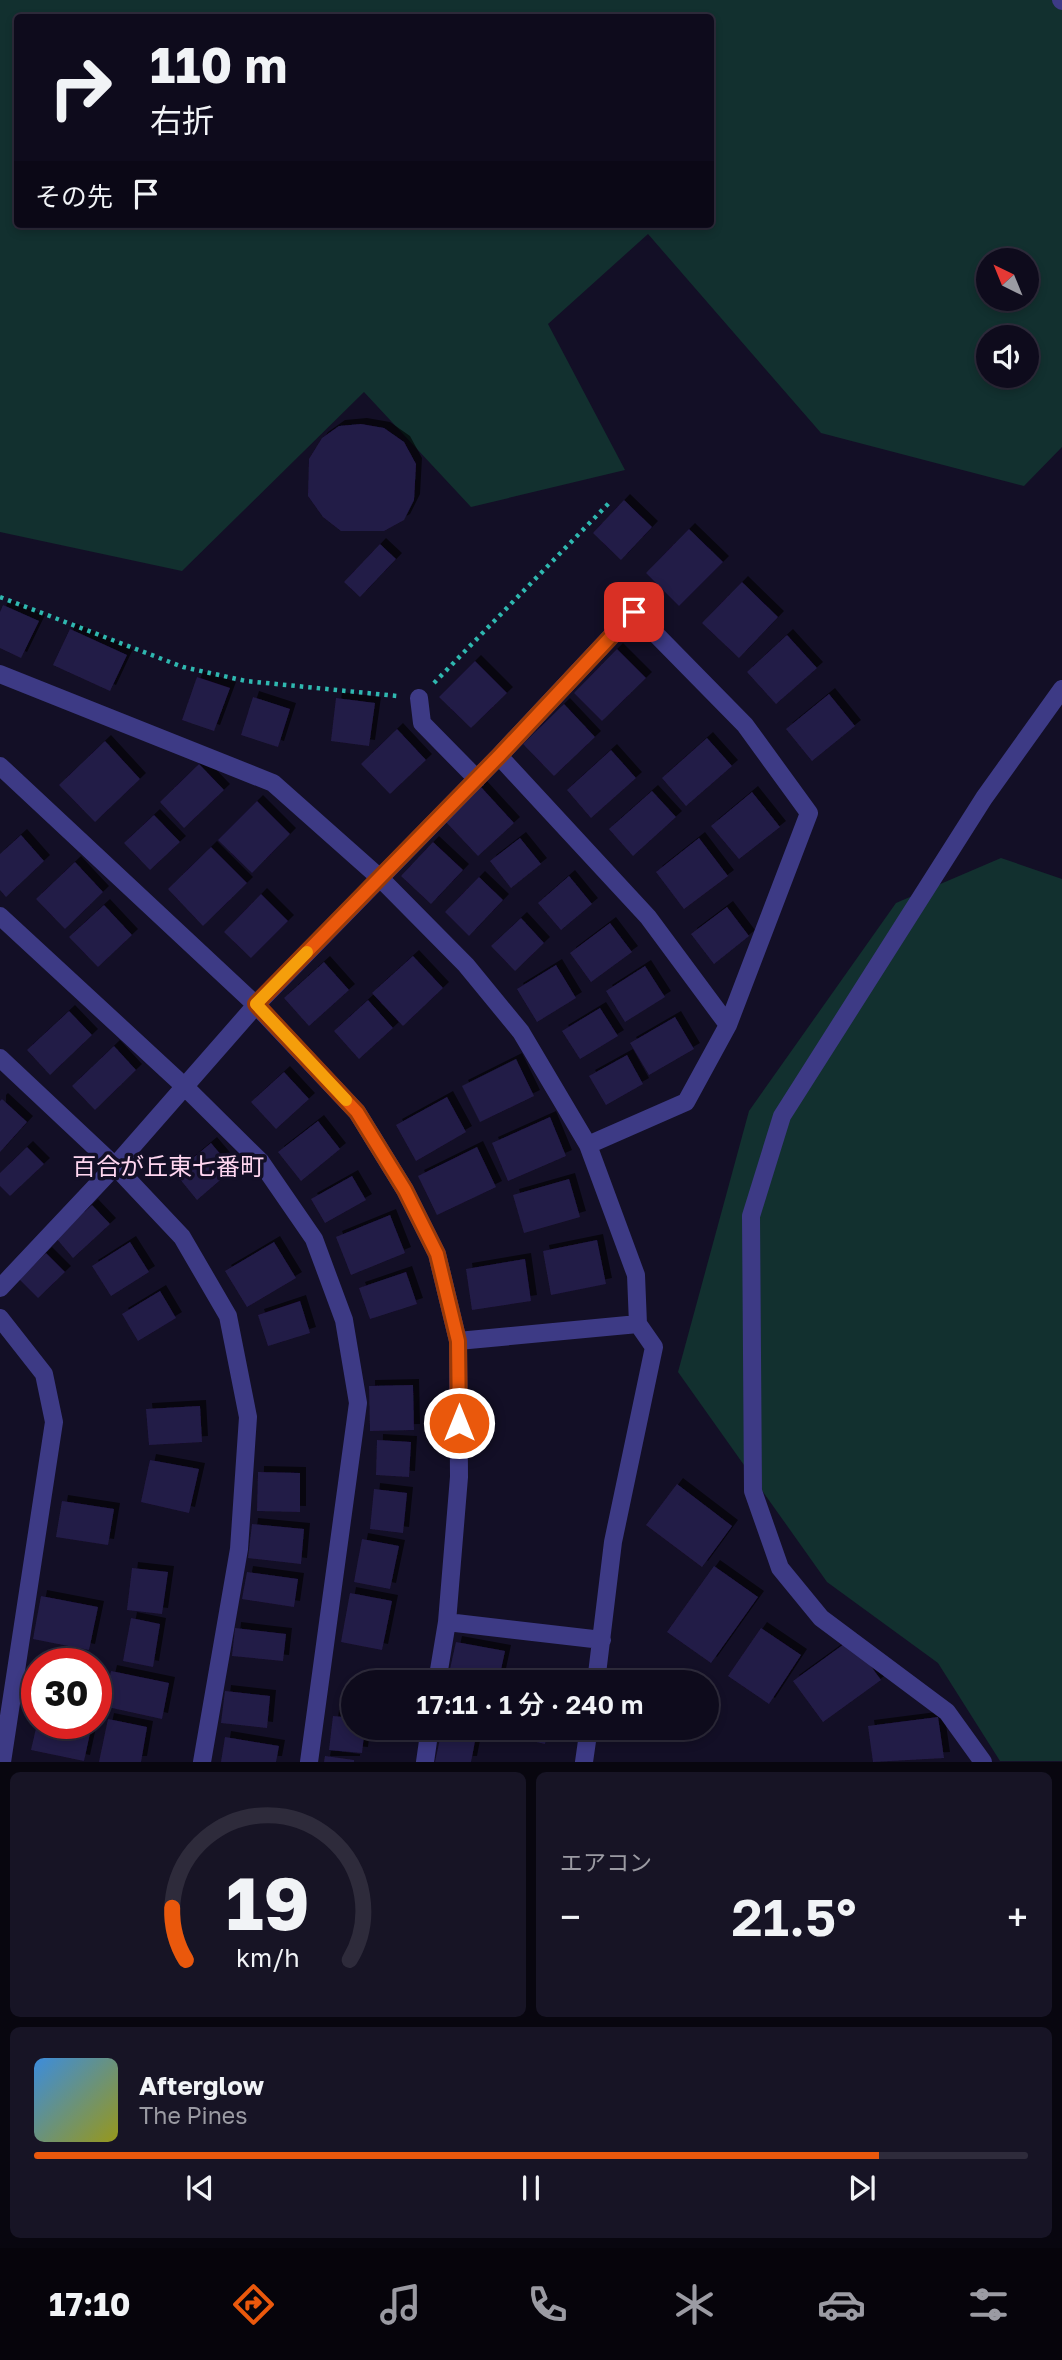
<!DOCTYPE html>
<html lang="ja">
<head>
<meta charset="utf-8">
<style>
  :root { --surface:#0e0b1c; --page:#171425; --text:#f1f3f6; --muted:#9b9ba3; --line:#2e2b3b; --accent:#ea580c }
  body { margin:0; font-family:"Golos Text","Noto Sans JP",sans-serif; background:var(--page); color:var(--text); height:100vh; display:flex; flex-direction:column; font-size:26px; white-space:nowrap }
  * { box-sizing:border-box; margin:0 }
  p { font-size:23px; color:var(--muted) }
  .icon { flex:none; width:38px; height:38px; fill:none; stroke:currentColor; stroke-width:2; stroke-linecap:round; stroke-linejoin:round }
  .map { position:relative; height:1762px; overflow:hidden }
  .panel { display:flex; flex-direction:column; gap:10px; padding:10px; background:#08060f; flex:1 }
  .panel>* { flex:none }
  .hud { position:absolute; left:14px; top:14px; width:700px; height:214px; border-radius:7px; box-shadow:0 4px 10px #0003,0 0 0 2px var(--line); background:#0e0b1c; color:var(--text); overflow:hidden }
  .needle { width:46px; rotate:317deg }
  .tools { position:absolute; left:976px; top:248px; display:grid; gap:14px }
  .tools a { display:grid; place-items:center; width:63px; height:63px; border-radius:50%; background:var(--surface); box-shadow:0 4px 10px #0003,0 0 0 2px var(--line); font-size:35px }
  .speed { position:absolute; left:21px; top:1648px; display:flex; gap:14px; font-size:35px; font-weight:700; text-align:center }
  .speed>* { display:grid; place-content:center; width:91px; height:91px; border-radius:50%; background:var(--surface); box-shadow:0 4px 10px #0003,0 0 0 2px var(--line); line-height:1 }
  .speed .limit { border:10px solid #d22; background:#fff; color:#111 }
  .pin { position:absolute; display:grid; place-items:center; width:60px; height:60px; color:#fff; margin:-30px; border-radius:14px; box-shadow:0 4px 10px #0006 }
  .me { position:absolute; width:77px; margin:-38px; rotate:0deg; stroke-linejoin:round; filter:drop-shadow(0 0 5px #0008) }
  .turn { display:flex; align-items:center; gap:24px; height:147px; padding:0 21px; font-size:32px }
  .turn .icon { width:91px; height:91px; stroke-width:2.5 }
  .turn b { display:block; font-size:49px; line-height:60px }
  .then { display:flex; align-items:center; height:66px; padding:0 21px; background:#0003; gap:14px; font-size:26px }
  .big { font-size:52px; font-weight:600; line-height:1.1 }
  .panel .card { flex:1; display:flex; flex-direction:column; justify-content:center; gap:10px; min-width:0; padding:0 24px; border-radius:10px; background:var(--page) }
  .panel .dial { align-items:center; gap:0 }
  .dial svg { height:182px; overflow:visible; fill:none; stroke:var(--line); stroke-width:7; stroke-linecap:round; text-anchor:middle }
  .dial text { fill:var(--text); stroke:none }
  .song { display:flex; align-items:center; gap:21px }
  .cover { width:84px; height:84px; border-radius:10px; background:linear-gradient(135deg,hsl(210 70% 55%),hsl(60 70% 35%)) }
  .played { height:7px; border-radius:4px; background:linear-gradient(90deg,var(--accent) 85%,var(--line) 85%) }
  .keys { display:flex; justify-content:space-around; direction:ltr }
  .heat { display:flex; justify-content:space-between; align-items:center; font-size:38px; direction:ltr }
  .panel .tiles { flex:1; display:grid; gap:10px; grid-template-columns:1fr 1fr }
  .card:last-child { grid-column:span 2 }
  .trip { position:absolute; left:341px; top:1670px; width:378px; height:70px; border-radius:35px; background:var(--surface); box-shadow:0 4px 10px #0003,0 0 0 2px var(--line); font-weight:600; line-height:70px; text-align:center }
  .menu { display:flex; height:112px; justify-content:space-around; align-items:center; background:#06040b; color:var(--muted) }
  .menu .icon { width:49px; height:49px }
  .menu .current { color:var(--accent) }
  .menu b { font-size:32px; color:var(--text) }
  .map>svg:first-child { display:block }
</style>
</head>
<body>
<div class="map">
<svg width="1062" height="1762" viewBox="0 0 1062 1762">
  <defs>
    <filter id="shadow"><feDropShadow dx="6" dy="-6" stdDeviation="0" flood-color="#0009"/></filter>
  </defs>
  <rect width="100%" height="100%" fill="#130f26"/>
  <!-- green -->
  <path fill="#12302f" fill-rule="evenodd" d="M 0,0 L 1062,0 L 1062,447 L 1024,486 L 821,433 L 648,234 L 548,324 L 625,470 L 471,507 L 364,392 L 182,571 L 0,532 ZM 18,18 L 710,18 L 710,224 L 18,224 ZM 989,261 L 1027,261 L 1027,299 L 989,299 ZM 989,338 L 1027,338 L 1027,376 L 989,376 Z
    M 1001,858 L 1062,879 L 1062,1761 L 1000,1761 L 938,1663 L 827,1582 L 678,1372 L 749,1111 L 896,903 Z"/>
  <!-- building -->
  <path fill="#241b47" filter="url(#shadow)" d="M 361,424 L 384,428 L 404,442 L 416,464 L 414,500 L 404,520 L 384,531 L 341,531 L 323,517 L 308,496 L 309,459 L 322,438 L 339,426 Z
    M 624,500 L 652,527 L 621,560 L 593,533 Z
    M 689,529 L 723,562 L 679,606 L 646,573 Z
    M 380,544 L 396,559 L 360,597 L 344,582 Z
    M 742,582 L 778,617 L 739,658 L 702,623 Z
    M 3,605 L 39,621 L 21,658 L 0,648 L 0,612 Z
    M 70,629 L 127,655 L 110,691 L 53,665 Z
    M 787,635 L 817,668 L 776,704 L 747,672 Z
    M 617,649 L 646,678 L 602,721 L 574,693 Z
    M 475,661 L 507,693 L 471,728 L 439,697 Z
    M 197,677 L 230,688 L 214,731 L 182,720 Z
    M 829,694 L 855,726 L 812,761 L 786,729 Z
    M 253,697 L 290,709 L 278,747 L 241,735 Z
    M 336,698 L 375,703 L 369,746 L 331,741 Z
    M 564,704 L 595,737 L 554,776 L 523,744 Z
    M 397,729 L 426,760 L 390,794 L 361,764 Z
    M 707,738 L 732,766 L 686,806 L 662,778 Z
    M 105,741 L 140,779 L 95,822 L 59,785 Z
    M 611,750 L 636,778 L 591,818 L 567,790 Z
    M 199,764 L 224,790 L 184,828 L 160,802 Z
    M 481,787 L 514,823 L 478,856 L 445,821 Z
    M 652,791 L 676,817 L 633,856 L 609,829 Z
    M 752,792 L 780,827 L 739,859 L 711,826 Z
    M 257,801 L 290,834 L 252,873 L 218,840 Z
    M 154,815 L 180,842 L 150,870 L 124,843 Z
    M 21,835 L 44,861 L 6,897 L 0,890 L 0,854 Z
    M 520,838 L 541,864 L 511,888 L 490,861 Z
    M 699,838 L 728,876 L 684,909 L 656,872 Z
    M 433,842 L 463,870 L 431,904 L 401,876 Z
    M 211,847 L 247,883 L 203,926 L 168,889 Z
    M 75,862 L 103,892 L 65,929 L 36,899 Z
    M 569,876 L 592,904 L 561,930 L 538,903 Z
    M 479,877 L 503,900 L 469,936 L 445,912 Z
    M 261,894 L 288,921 L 251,958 L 224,932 Z
    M 104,905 L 132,935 L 98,967 L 69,937 Z
    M 727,907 L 749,936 L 714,964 L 691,934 Z
    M 521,918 L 544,943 L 515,971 L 491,946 Z
    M 610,923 L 632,952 L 591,982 L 570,953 Z
    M 413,956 L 443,988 L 403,1026 L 372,993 Z
    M 324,962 L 349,990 L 309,1026 L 284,998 Z
    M 556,965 L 576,998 L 537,1022 L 517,989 Z
    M 645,966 L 665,997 L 625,1022 L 606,991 Z
    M 368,1000 L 393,1028 L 359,1059 L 334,1031 Z
    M 600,1008 L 618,1036 L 580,1059 L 562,1031 Z
    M 69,1011 L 92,1035 L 50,1075 L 27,1050 Z
    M 675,1017 L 694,1049 L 649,1075 L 630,1043 Z
    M 114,1046 L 136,1070 L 95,1110 L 72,1086 Z
    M 627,1055 L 643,1084 L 606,1105 L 589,1076 Z
    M 516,1059 L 534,1096 L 480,1122 L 462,1086 Z
    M 284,1072 L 309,1099 L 276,1129 L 251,1102 Z
    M 447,1097 L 466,1132 L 416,1161 L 396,1125 Z
    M 2,1099 L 27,1122 L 0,1152 L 0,1101 Z
    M 550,1117 L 566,1156 L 508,1181 L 492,1143 Z
    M 318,1121 L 340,1149 L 301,1181 L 278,1152 Z
    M 211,1143 L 233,1169 L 197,1200 L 175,1173 Z
    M 27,1147 L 44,1164 L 10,1196 L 0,1186 L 0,1173 Z
    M 477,1147 L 496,1187 L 437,1215 L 418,1176 Z
    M 352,1176 L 366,1200 L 325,1223 L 311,1199 Z
    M 569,1179 L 580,1217 L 524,1233 L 513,1195 Z
    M 92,1205 L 110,1224 L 73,1258 L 56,1238 Z
    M 390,1215 L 405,1253 L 351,1275 L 336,1237 Z
    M 597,1240 L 606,1284 L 551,1295 L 543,1251 Z
    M 130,1242 L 149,1272 L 111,1296 L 92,1266 Z
    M 274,1242 L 296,1278 L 247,1307 L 225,1271 Z
    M 46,1253 L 65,1272 L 38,1298 L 19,1279 Z
    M 525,1259 L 531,1301 L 472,1310 L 466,1269 Z
    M 406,1272 L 417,1304 L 370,1319 L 359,1288 Z
    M 160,1291 L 176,1318 L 138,1341 L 122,1314 Z
    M 300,1301 L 310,1333 L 268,1346 L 258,1315 Z
    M 413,1385 L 414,1430 L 370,1431 L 369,1386 Z
    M 200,1406 L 202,1442 L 149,1445 L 146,1409 Z
    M 377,1440 L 411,1442 L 409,1477 L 376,1475 Z
    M 150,1460 L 199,1469 L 189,1513 L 141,1502 Z
    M 258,1472 L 300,1473 L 300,1512 L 257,1511 Z
    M 677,1484 L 732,1526 L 702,1567 L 646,1525 Z
    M 374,1489 L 407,1493 L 403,1533 L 370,1529 Z
    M 62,1501 L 114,1509 L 108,1545 L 56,1537 Z
    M 252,1524 L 304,1529 L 301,1564 L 248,1558 Z
    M 362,1539 L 399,1546 L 390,1589 L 354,1582 Z
    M 714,1566 L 758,1597 L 711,1663 L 667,1632 Z
    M 132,1568 L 168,1572 L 162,1614 L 127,1610 Z
    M 247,1572 L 298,1579 L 294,1607 L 242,1599 Z
    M 350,1593 L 392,1601 L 382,1650 L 341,1642 Z
    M 41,1596 L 98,1607 L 89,1650 L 33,1639 Z
    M 131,1618 L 160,1624 L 153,1667 L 123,1661 Z
    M 235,1628 L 286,1634 L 283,1661 L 232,1656 Z
    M 761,1628 L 801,1655 L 769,1704 L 728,1676 Z
    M 851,1639 L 881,1680 L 823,1722 L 793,1681 Z
    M 456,1642 L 505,1651 L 499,1679 L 450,1669 Z
    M 111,1671 L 169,1683 L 162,1719 L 103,1706 Z
    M 225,1691 L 270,1696 L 267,1728 L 221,1723 Z
    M 333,1716 L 354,1718 L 354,1727 L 365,1727 L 362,1753 L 329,1750 Z
    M 938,1717 L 944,1758 L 873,1762 L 868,1726 Z
    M 108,1719 L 147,1727 L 141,1762 L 99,1762 Z
    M 37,1724 L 92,1724 L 84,1761 L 31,1750 Z
    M 508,1727 L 549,1727 L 545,1744 L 507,1735 Z
    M 441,1734 L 475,1741 L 471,1762 L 435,1762 Z
    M 225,1737 L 279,1746 L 276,1762 L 221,1762 Z
    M 325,1756 L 354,1760 L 354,1762 L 324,1762 Z"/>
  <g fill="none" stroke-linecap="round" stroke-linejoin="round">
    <!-- path -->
    <path stroke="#2fb8b0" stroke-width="4.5" stroke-dasharray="3.5 5" stroke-linecap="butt" d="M 0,597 L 183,667 L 246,681 L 397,696
      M 434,683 L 610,502"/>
    <!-- minor -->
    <path stroke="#3d3a85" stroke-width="18" d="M 1061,0 L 1062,1
      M 0,674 L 273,783 L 380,878 L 466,965 L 521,1032 L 588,1145 L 636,1275 L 638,1324 L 654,1347 L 613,1542 L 596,1682
      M 419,698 L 422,723 L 477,779
      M 499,756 L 648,917 L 728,1025
      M 0,766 L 256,1005 L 357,1112 L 405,1190 L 437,1254 L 458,1341 L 459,1477 L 447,1622 L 437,1682
      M 0,916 L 184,1086 L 261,1162 L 314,1239 L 344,1320 L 358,1403 L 309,1762
      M 0,1058 L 115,1166 L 182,1237 L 228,1316 L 248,1417 L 239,1549 L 202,1762
      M 0,1288 L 115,1166 L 256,1005 L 499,756 L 634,612 L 745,725 L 809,813 L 728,1025 L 686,1102 L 588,1145
      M 0,1318 L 44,1374 L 54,1422 L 2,1762
      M 458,1341 L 638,1324
      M 447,1622 L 602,1640
      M 425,1762 L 430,1727
      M 584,1762 L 589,1727
      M 983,1762 L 947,1712 L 821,1618 L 780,1568 L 753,1491 L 751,1216 L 782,1116 L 984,798 L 1062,689"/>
  </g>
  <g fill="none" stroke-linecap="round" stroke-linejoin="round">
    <defs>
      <path id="route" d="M 459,1423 L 458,1341 L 437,1254 L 405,1190 L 357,1112 L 256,1004 L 499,756 L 634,612"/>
    </defs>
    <!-- route casing -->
    <use href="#route" stroke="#983908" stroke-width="18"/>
    <!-- route -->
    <use href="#route" stroke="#ea580c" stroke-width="12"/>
    <!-- slow -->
    <path stroke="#f59e0b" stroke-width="12" d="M 307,952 L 256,1004 L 346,1100"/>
  </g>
  <g text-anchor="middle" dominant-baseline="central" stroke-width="7" stroke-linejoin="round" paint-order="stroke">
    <!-- quarter labels -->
    <g font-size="24" fill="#ffd6f0" stroke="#130f26">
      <text x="168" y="1165">百合が丘東七番町</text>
    </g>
  </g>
</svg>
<div class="tools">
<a><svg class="needle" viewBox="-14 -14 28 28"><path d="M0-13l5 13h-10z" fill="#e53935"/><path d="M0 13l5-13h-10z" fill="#9b9ba3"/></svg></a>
<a><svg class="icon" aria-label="sound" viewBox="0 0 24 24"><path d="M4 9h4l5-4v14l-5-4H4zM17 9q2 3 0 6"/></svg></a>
</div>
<div class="speed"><div class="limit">30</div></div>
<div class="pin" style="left:634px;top:612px;background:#d93025"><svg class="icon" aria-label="arrive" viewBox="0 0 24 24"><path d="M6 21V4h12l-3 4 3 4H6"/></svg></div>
<svg class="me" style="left:459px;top:1423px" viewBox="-20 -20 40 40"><circle r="17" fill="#ea580c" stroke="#fff" stroke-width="3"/><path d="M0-11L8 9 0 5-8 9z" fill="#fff"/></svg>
<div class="trip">17:11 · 1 分 · 240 m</div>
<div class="hud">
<div class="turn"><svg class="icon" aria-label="right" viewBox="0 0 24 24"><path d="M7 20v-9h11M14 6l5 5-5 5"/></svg><div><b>110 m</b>右折</div></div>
<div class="then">その先<svg class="icon" aria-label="arrive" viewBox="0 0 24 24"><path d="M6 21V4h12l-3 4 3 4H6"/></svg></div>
</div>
</div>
<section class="panel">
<div class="tiles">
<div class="card dial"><svg viewBox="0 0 100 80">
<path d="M14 69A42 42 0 1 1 86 69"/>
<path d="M14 69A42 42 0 0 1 8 46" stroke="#ea580c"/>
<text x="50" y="56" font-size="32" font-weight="700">19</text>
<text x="50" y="72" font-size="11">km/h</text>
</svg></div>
<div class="card"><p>エアコン</p>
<div class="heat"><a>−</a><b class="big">21.5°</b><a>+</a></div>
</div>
<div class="card">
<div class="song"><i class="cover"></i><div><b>Afterglow</b><p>The Pines</p></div></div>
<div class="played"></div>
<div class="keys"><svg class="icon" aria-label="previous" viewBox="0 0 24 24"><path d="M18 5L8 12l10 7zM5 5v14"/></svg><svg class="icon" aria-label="pause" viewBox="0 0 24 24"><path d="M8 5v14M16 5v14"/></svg><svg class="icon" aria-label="next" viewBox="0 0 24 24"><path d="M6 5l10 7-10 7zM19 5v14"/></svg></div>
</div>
</div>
</section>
<nav class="menu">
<b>17:10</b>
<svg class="icon current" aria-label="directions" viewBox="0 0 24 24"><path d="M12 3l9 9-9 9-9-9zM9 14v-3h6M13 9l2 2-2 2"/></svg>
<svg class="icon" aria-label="music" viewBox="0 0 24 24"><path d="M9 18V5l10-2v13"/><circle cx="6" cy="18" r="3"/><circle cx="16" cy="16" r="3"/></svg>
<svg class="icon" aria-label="phone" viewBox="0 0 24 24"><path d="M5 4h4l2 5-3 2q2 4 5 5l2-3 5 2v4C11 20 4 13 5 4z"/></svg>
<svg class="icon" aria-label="climate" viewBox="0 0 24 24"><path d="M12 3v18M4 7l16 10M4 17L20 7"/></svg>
<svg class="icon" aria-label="car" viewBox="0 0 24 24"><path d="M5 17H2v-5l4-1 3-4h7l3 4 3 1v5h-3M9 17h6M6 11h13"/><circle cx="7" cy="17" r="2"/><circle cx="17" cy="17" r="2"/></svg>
<svg class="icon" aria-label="filters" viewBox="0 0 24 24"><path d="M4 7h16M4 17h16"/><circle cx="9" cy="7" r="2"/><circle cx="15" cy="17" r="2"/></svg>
</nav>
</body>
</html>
